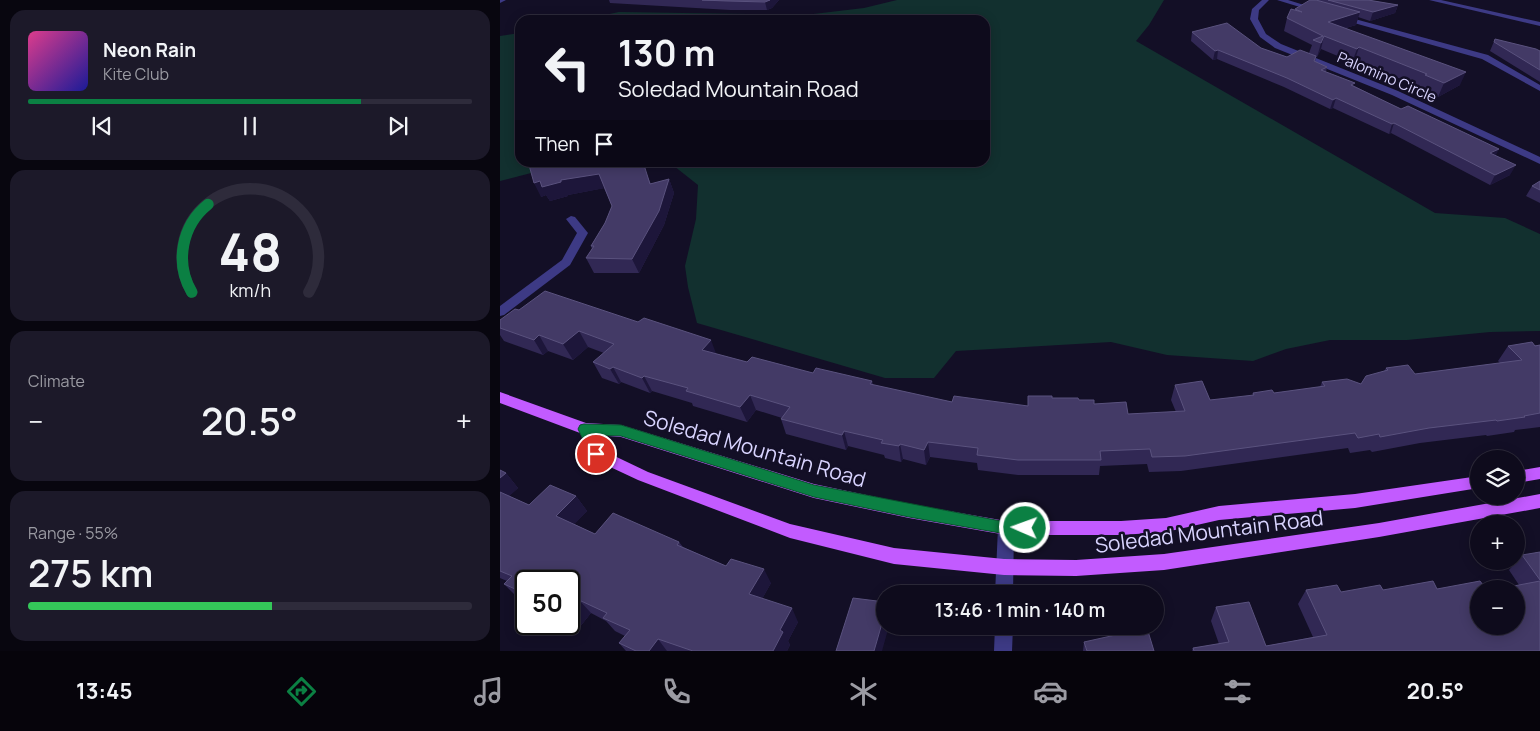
<!DOCTYPE html>
<html lang="en">
<head>
<meta charset="utf-8">
<style>
  :root { --surface:#0e0b1c; --page:#1c1929; --text:#f1f3f6; --muted:#9b9ba3; --line:#2e2b3b; --accent:#0b8043 }
  body { margin:0; font-family:Manrope,sans-serif; background:var(--page); color:var(--text); height:100vh; display:flex; flex-direction:column; font-size:19px; white-space:nowrap }
  * { box-sizing:border-box; margin:0 }
  p { font-size:16px; color:var(--muted) }
  .icon { flex:none; width:28px; height:28px; fill:none; stroke:currentColor; stroke-width:2; stroke-linecap:round; stroke-linejoin:round }
  .map { position:relative; flex:1; overflow:hidden }
  .panel { display:flex; flex-direction:column; gap:10px; padding:10px; background:#08060f; width:500px }
  .panel>* { flex:none }
  .hud { position:absolute; left:15px; top:15px; width:475px; height:152px; border-radius:15px; box-shadow:0 2px 12px #0003,0 0 0 1px var(--line); background:#0e0b1c; color:var(--text); overflow:hidden }
  .controls { position:absolute; left:970px; top:450px; display:grid; gap:10px }
  .controls a { display:grid; place-items:center; width:55px; height:55px; border-radius:50%; background:var(--surface); box-shadow:0 2px 12px #0003,0 0 0 1px var(--line); font-size:25px }
  .speed { position:absolute; left:15px; top:570px; display:flex; gap:10px; font-size:25px; font-weight:700; text-align:center }
  .speed>* { display:grid; place-content:center; width:65px; height:65px; border-radius:50%; background:var(--surface); box-shadow:0 2px 12px #0003,0 0 0 1px var(--line); line-height:1 }
  .speed .limit { border:2px solid #111; border-radius:8px; background:#fff; color:#111 }
  .pin { position:absolute; display:grid; place-items:center; width:42px; height:42px; color:#fff; margin:-21px; border:2px solid #fff; border-radius:50%; box-shadow:0 1px 5px #0007 }
  .me { position:absolute; width:55px; margin:-28px; rotate:272deg; stroke-linejoin:round; filter:drop-shadow(0 0 4px #0008) }
  .turn { display:flex; align-items:center; gap:18px; height:105px; padding:0 20px; font-size:22px }
  .turn .icon { width:65px; height:65px; stroke-width:2.5 }
  .turn b { display:block; font-size:35px; line-height:42px }
  .then { display:flex; align-items:center; height:48px; padding:0 20px; background:#0003; gap:10px; font-size:19px }
  .big { font-size:38px; font-weight:600; line-height:1.1 }
  .panel .card { flex:1; display:flex; flex-direction:column; justify-content:center; gap:8px; min-width:0; padding:0 18px; border-radius:15px; background:var(--page) }
  .panel .dial { align-items:center; gap:0 }
  .dial svg { height:130px; overflow:visible; fill:none; stroke:var(--line); stroke-width:7; stroke-linecap:round; text-anchor:middle }
  .dial text { fill:var(--text); stroke:none }
  .song { display:flex; align-items:center; gap:15px }
  .cover { width:60px; height:60px; border-radius:8px; background:linear-gradient(135deg,hsl(330 70% 55%),hsl(240 70% 35%)) }
  .played { height:5px; border-radius:2px; background:linear-gradient(90deg,var(--accent) 75%,var(--line) 75%) }
  .keys { display:flex; justify-content:space-around; direction:ltr }
  .heat { display:flex; justify-content:space-between; align-items:center; font-size:28px; direction:ltr }
  .charge { height:8px; border-radius:4px; background:linear-gradient(90deg,#34c759 55%,var(--line) 0) }
  .trip { position:absolute; left:376px; top:585px; width:288px; height:50px; border-radius:25px; background:var(--surface); box-shadow:0 2px 12px #0003,0 0 0 1px var(--line); font-weight:600; line-height:50px; text-align:center }
  .tabs { display:flex; height:80px; justify-content:space-around; align-items:center; background:#06040b; color:var(--muted) }
  .tabs .icon { width:35px; height:35px }
  .tabs .active { color:var(--accent) }
  .tabs b { font-size:22px; color:var(--text) }
  main { display:flex; flex:1; min-height:0 }
  .map>svg:first-child { display:block }
</style>
</head>
<body>
<main>
<section class="panel">
<div class="card">
<div class="song"><i class="cover"></i><div><b>Neon Rain</b><p>Kite Club</p></div></div>
<div class="played"></div>
<div class="keys"><svg class="icon" aria-label="previous" viewBox="0 0 24 24"><path d="M18 5L8 12l10 7zM5 5v14"/></svg><svg class="icon" aria-label="pause" viewBox="0 0 24 24"><path d="M8 5v14M16 5v14"/></svg><svg class="icon" aria-label="next" viewBox="0 0 24 24"><path d="M6 5l10 7-10 7zM19 5v14"/></svg></div>
</div>
<div class="card dial"><svg viewBox="0 0 100 80">
<path d="M14 69A42 42 0 1 1 86 69"/>
<path d="M14 69A42 42 0 0 1 24 15" stroke="#0b8043"/>
<text x="50" y="56" font-size="32" font-weight="700">48</text>
<text x="50" y="72" font-size="11">km/h</text>
</svg></div>
<div class="card"><p>Climate</p>
<div class="heat"><a>−</a><b class="big">20.5°</b><a>+</a></div>
</div>
<div class="card"><p>Range · 55%</p><b class="big">275 km</b><div class="charge"></div></div>
</section>
<div class="map">
<svg width="1040" height="651" viewBox="0 0 1040 651">
  <rect width="100%" height="100%" fill="#130f26"/>
  <!-- green -->
  <path fill="#12302f" d="M 397,0 L 664,0 L 649,25 L 636,41 L 935,213 L 1005,218 L 1040,234 L 1040,331 L 990,332 L 907,340 L 830,340 L 786,349 L 753,361 L 667,355 L 611,342 L 456,351 L 434,378 L 385,378 L 197,323 L 188,287 L 185,266 L 196,219 L 198,185 L 174,166 L 161,163 L 485,162 L 485,20 L 81,20 L 119,12 L 305,15 L 364,8 Z
    M 20,33 L 20,162 L 89,163 L 58,166 L 0,181 L 0,36 Z"/>
  <g fill="none" stroke-linecap="round" stroke-linejoin="round">
    <!-- minor -->
    <path fill="#3d3a85" fill-rule="evenodd" d="M 0,0 L 6,0 L 0,3 Z
      M 762,0 L 769,0 L 759,10 L 758,19 L 766,34 L 781,44 L 898,91 L 1040,157 L 1040,164 L 892,95 L 775,48 L 760,37 L 750,19 L 752,9 Z
      M 777,0 L 788,0 L 820,10 L 816,12 Z
      M 929,0 L 941,0 L 1040,22 L 1040,26 Z
      M 840,15 L 988,55 L 1040,85 L 1040,91 L 982,59 L 840,19 Z
      M 71,216 L 75,217 L 88,233 L 70,265 L 4,315 L 0,316 L 0,306 L 62,260 L 77,233 L 66,219 Z
      M 506,521 L 512,523 L 514,528 L 513,594 L 495,594 L 498,528 L 500,523 Z
      M 495,626 L 513,626 L 512,651 L 494,651 Z"/>
    <!-- major -->
    <path fill="#c25bff" fill-rule="evenodd" d="M 0,392 L 86,423 L 121,425 L 314,484 L 409,504 L 506,521 L 621,521 L 666,518 L 719,506 L 855,494 L 979,476 L 979,488 L 855,508 L 719,520 L 666,532 L 621,535 L 506,535 L 409,518 L 314,498 L 121,437 L 95,435 L 102,450 L 148,472 L 290,524 L 394,548 L 504,559 L 576,560 L 664,554 L 879,523 L 1040,494 L 1040,508 L 879,537 L 664,570 L 576,576 L 504,575 L 394,564 L 290,538 L 138,480 L 91,458 L 80,433 L 0,403 Z
      M 1040,467 L 1040,479 L 1016,483 L 1016,471 Z"/>
  </g>
  <!-- wall -->
  <path fill="#312854" d="M 109,0 L 279,0 L 272,8 L 267,10 L 230,10 L 110,3 Z
    M 819,0 L 868,0 L 898,5 L 895,13 L 870,21 L 858,17 L 856,25 L 846,28 L 960,85 L 938,97 L 919,89 L 920,87 L 855,60 L 852,62 L 821,49 L 817,57 L 809,53 L 812,45 L 784,31 L 787,18 L 795,9 Z
    M 692,32 L 761,48 L 787,57 L 816,56 L 815,62 L 827,67 L 826,72 L 996,156 L 1010,175 L 990,185 L 891,133 L 889,134 L 833,108 L 830,109 L 784,87 L 717,59 L 713,60 L 691,41 Z
    M 995,39 L 1040,51 L 1040,82 L 990,51 Z
    M 57,162 L 58,164 L 141,162 L 151,184 L 169,179 L 174,193 L 164,225 L 139,273 L 94,273 L 86,258 L 92,249 L 91,246 L 105,223 L 112,206 L 104,188 L 68,195 L 68,196 L 50,201 L 46,195 L 41,197 L 46,164 Z
    M 1040,181 L 1040,203 L 1026,196 L 1032,186 Z
    M 19,310 L 217,354 L 247,362 L 313,373 L 372,381 L 373,385 L 452,402 L 528,406 L 552,398 L 579,400 L 594,404 L 628,414 L 676,412 L 671,400 L 675,385 L 710,400 L 752,396 L 753,393 L 774,393 L 820,387 L 822,382 L 861,384 L 884,371 L 886,368 L 915,374 L 1000,363 L 998,361 L 1008,346 L 1040,345 L 1040,427 L 1015,430 L 1014,432 L 987,436 L 986,435 L 920,443 L 872,452 L 870,450 L 850,453 L 848,448 L 681,471 L 649,472 L 647,464 L 600,466 L 599,475 L 518,475 L 478,470 L 477,463 L 430,457 L 426,465 L 403,459 L 401,462 L 385,458 L 384,455 L 348,446 L 346,450 L 286,434 L 281,419 L 282,418 L 256,410 L 247,422 L 193,406 L 192,403 L 152,391 L 150,393 L 121,382 L 119,384 L 102,378 L 93,362 L 104,353 L 88,347 L 73,360 L 48,351 L 43,355 L 4,341 L 0,335 L 0,320 Z
    M 0,470 L 6,473 L 18,488 L 9,496 L 29,505 L 76,496 L 87,511 L 74,524 L 95,534 L 179,542 L 183,547 L 226,566 L 271,583 L 262,599 L 298,622 L 288,641 L 290,645 L 287,651 L 126,651 L 119,643 L 125,636 L 115,631 L 106,621 L 91,613 L 79,628 L 69,623 L 69,581 L 26,581 L 26,602 L 18,598 L 4,584 L 7,581 L 0,578 Z
    M 1040,552 L 1040,651 L 692,651 L 693,648 L 719,644 L 711,621 L 716,607 L 766,646 L 813,637 L 798,604 L 806,590 L 841,592 L 937,589 L 979,626 L 1019,585 L 1009,570 L 1022,555 Z
    M 584,642 L 587,651 L 583,651 Z"/>
  <!-- shaded-wall -->
  <path fill="#1d163a" d="M 270,0 L 279,0 L 272,8 L 267,10 L 265,2 Z
    M 898,5 L 895,13 L 870,21 L 873,12 Z
    M 860,12 L 856,25 L 824,34 L 828,22 Z
    M 824,36 L 821,49 L 817,57 L 821,43 Z
    M 859,47 L 855,60 L 852,62 L 857,49 Z
    M 718,50 L 717,59 L 713,60 L 715,51 Z
    M 966,72 L 960,85 L 938,97 L 944,83 Z
    M 836,98 L 833,108 L 830,109 L 833,100 Z
    M 894,123 L 891,133 L 889,134 L 892,124 Z
    M 999,149 L 994,159 L 990,153 Z
    M 1016,165 L 1010,175 L 990,185 L 995,175 Z
    M 99,174 L 105,188 L 68,195 L 68,196 L 50,201 L 46,195 L 41,197 L 34,183 L 40,181 L 61,180 Z
    M 169,179 L 174,193 L 164,225 L 139,273 L 132,259 Z
    M 79,331 L 88,347 L 73,360 L 63,344 Z
    M 39,335 L 48,351 L 43,355 L 34,340 Z
    M 211,340 L 217,356 L 202,350 Z
    M 113,367 L 121,382 L 119,384 L 110,369 Z
    M 144,376 L 152,391 L 150,393 L 142,378 Z
    M 250,395 L 256,410 L 247,422 L 240,407 Z
    M 344,431 L 348,446 L 346,450 L 342,435 Z
    M 428,442 L 430,457 L 426,465 L 424,450 Z
    M 400,444 L 403,459 L 401,462 L 399,446 Z
    M 6,473 L 18,488 L 3,502 L 0,499 L 0,478 Z
    M 76,496 L 87,511 L 68,531 L 56,516 Z
    M 264,569 L 271,583 L 257,608 L 249,594 Z
    M 79,600 L 91,613 L 79,628 L 69,617 L 69,612 Z
    M 292,608 L 298,622 L 288,641 L 290,645 L 287,651 L 273,651 L 280,630 Z
    M 385,613 L 385,626 L 389,626 L 382,651 L 374,651 Z
    M 158,639 L 167,651 L 149,651 Z"/>
  <!-- building -->
  <path fill="#433a66" stroke="#5a527e" d="M 202,0 L 270,0 L 265,2 L 227,1 Z
    M 810,0 L 816,0 L 860,12 L 828,22 L 966,72 L 944,83 L 925,75 L 927,74 L 859,47 L 857,49 L 824,36 L 821,43 L 813,40 L 823,36 L 787,18 L 791,9 L 802,12 L 795,9 Z
    M 828,0 L 868,0 L 898,5 L 873,12 Z
    M 727,23 L 761,48 L 787,57 L 800,50 L 816,56 L 814,61 L 827,67 L 821,70 L 855,83 L 851,85 L 901,109 L 908,106 L 999,149 L 990,153 L 1016,165 L 995,175 L 894,123 L 892,124 L 836,98 L 833,100 L 787,78 L 718,50 L 715,51 L 692,32 Z
    M 995,39 L 1036,49 L 1040,51 L 1040,70 L 994,42 Z
    M 38,162 L 45,162 L 45,164 L 50,162 L 57,162 L 57,164 L 65,162 L 141,162 L 141,166 L 144,165 L 150,184 L 169,179 L 159,211 L 132,259 L 86,258 L 94,246 L 91,246 L 105,223 L 112,206 L 99,174 L 61,180 L 61,182 L 42,187 L 40,181 L 34,183 L 29,165 Z
    M 1040,181 L 1040,190 L 1032,186 Z
    M 45,291 L 138,322 L 144,318 L 211,340 L 202,350 L 247,362 L 252,357 L 313,373 L 316,368 L 372,381 L 370,384 L 452,402 L 454,396 L 528,406 L 528,396 L 552,396 L 552,398 L 578,398 L 579,400 L 594,400 L 594,404 L 626,402 L 628,414 L 685,411 L 675,385 L 702,381 L 710,400 L 754,395 L 753,393 L 772,390 L 774,393 L 825,386 L 822,382 L 847,379 L 861,384 L 866,376 L 888,370 L 886,368 L 908,365 L 915,374 L 1022,360 L 1008,346 L 1032,342 L 1035,346 L 1040,345 L 1040,413 L 1024,416 L 1025,417 L 997,421 L 996,420 L 929,428 L 880,437 L 879,434 L 858,438 L 855,433 L 685,456 L 652,457 L 650,449 L 600,451 L 601,460 L 518,460 L 477,455 L 478,448 L 428,442 L 424,450 L 400,444 L 399,446 L 381,443 L 383,440 L 344,431 L 342,435 L 281,419 L 290,407 L 250,395 L 240,407 L 186,391 L 188,388 L 144,376 L 142,378 L 113,367 L 110,369 L 93,362 L 114,344 L 79,331 L 63,344 L 39,335 L 34,340 L 0,328 L 0,320 L 15,309 L 19,310 Z
    M 0,470 L 6,473 L 0,478 Z
    M 50,485 L 76,496 L 56,516 L 95,534 L 113,513 L 179,542 L 177,545 L 226,566 L 231,559 L 264,569 L 249,594 L 292,608 L 280,630 L 283,632 L 273,651 L 193,651 L 158,639 L 149,651 L 136,651 L 119,643 L 130,630 L 103,618 L 107,613 L 79,600 L 69,612 L 69,581 L 26,581 L 26,594 L 4,584 L 12,576 L 0,571 L 0,492 L 29,505 Z
    M 1040,552 L 1040,580 L 1022,555 Z
    M 933,581 L 937,589 L 980,581 L 986,589 L 979,589 L 979,626 L 1016,626 L 1016,589 L 998,589 L 1040,581 L 1040,651 L 694,651 L 693,648 L 729,642 L 716,607 L 749,602 L 766,646 L 827,635 L 806,590 L 837,585 L 841,592 L 880,585 L 883,590 Z
    M 353,598 L 385,602 L 385,613 L 374,651 L 336,651 Z
    M 647,628 L 654,651 L 587,651 L 584,642 Z"/>
  <!-- route -->
  <path fill="#0b8043" stroke="#07532c" d="M 84,424 L 121,425 L 314,485 L 506,522 L 525,521 L 530,523 L 532,528 L 530,532 L 506,534 L 409,517 L 314,497 L 121,436 L 94,435 L 103,454 L 101,458 L 96,459 L 92,458 L 78,429 L 80,425 Z"/>
  <g text-anchor="middle" dominant-baseline="central" stroke-width="5" stroke-linejoin="round" paint-order="stroke">
    <!-- far-street labels -->
    <g font-size="15" fill="#d9d4ff" stroke="#130f26">
      <text transform="translate(887 77) rotate(23)">Palomino Circle</text>
    </g>
    <!-- near-street labels -->
    <g font-size="21" fill="#d9d4ff" stroke="#130f26">
      <text transform="translate(255 448) rotate(16)">Soledad Mountain Road</text>
      <text transform="translate(709 531) rotate(-7)">Soledad Mountain Road</text>
    </g>
  </g>
</svg>
<div class="controls">
<a><svg class="icon" aria-label="layers" viewBox="0 0 24 24"><path d="M12 4l9 5-9 5-9-5zM3 14l9 5 9-5"/></svg></a>
<a>+</a>
<a>−</a>
</div>
<div class="speed"><div class="limit">50</div></div>
<div class="pin" style="left:96px;top:454px;background:#d93025"><svg class="icon" aria-label="arrive" viewBox="0 0 24 24"><path d="M6 21V4h12l-3 4 3 4H6"/></svg></div>
<svg class="me" style="left:525px;top:528px" viewBox="-20 -20 40 40"><circle r="17" fill="#0b8043" stroke="#fff" stroke-width="3"/><path d="M0-11L8 9 0 5-8 9z" fill="#fff"/></svg>
<div class="trip">13:46 · 1 min · 140 m</div>
<div class="hud">
<div class="turn"><svg class="icon" aria-label="left" viewBox="0 0 24 24"><path d="M17 20v-9H6M10 6l-5 5 5 5"/></svg><div><b>130 m</b>Soledad Mountain Road</div></div>
<div class="then">Then<svg class="icon" aria-label="arrive" viewBox="0 0 24 24"><path d="M6 21V4h12l-3 4 3 4H6"/></svg></div>
</div>
</div>
</main>
<nav class="tabs">
<b>13:45</b>
<svg class="icon active" aria-label="directions" viewBox="0 0 24 24"><path d="M12 3l9 9-9 9-9-9zM9 14v-3h6M13 9l2 2-2 2"/></svg>
<svg class="icon" aria-label="music" viewBox="0 0 24 24"><path d="M9 18V5l10-2v13"/><circle cx="6" cy="18" r="3"/><circle cx="16" cy="16" r="3"/></svg>
<svg class="icon" aria-label="phone" viewBox="0 0 24 24"><path d="M5 4h4l2 5-3 2q2 4 5 5l2-3 5 2v4C11 20 4 13 5 4z"/></svg>
<svg class="icon" aria-label="climate" viewBox="0 0 24 24"><path d="M12 3v18M4 7l16 10M4 17L20 7"/></svg>
<svg class="icon" aria-label="car" viewBox="0 0 24 24"><path d="M5 17H2v-5l4-1 3-4h7l3 4 3 1v5h-3M9 17h6M6 11h13"/><circle cx="7" cy="17" r="2"/><circle cx="17" cy="17" r="2"/></svg>
<svg class="icon" aria-label="filters" viewBox="0 0 24 24"><path d="M4 7h16M4 17h16"/><circle cx="9" cy="7" r="2"/><circle cx="15" cy="17" r="2"/></svg>
<b>20.5°</b>
</nav>
</body>
</html>
